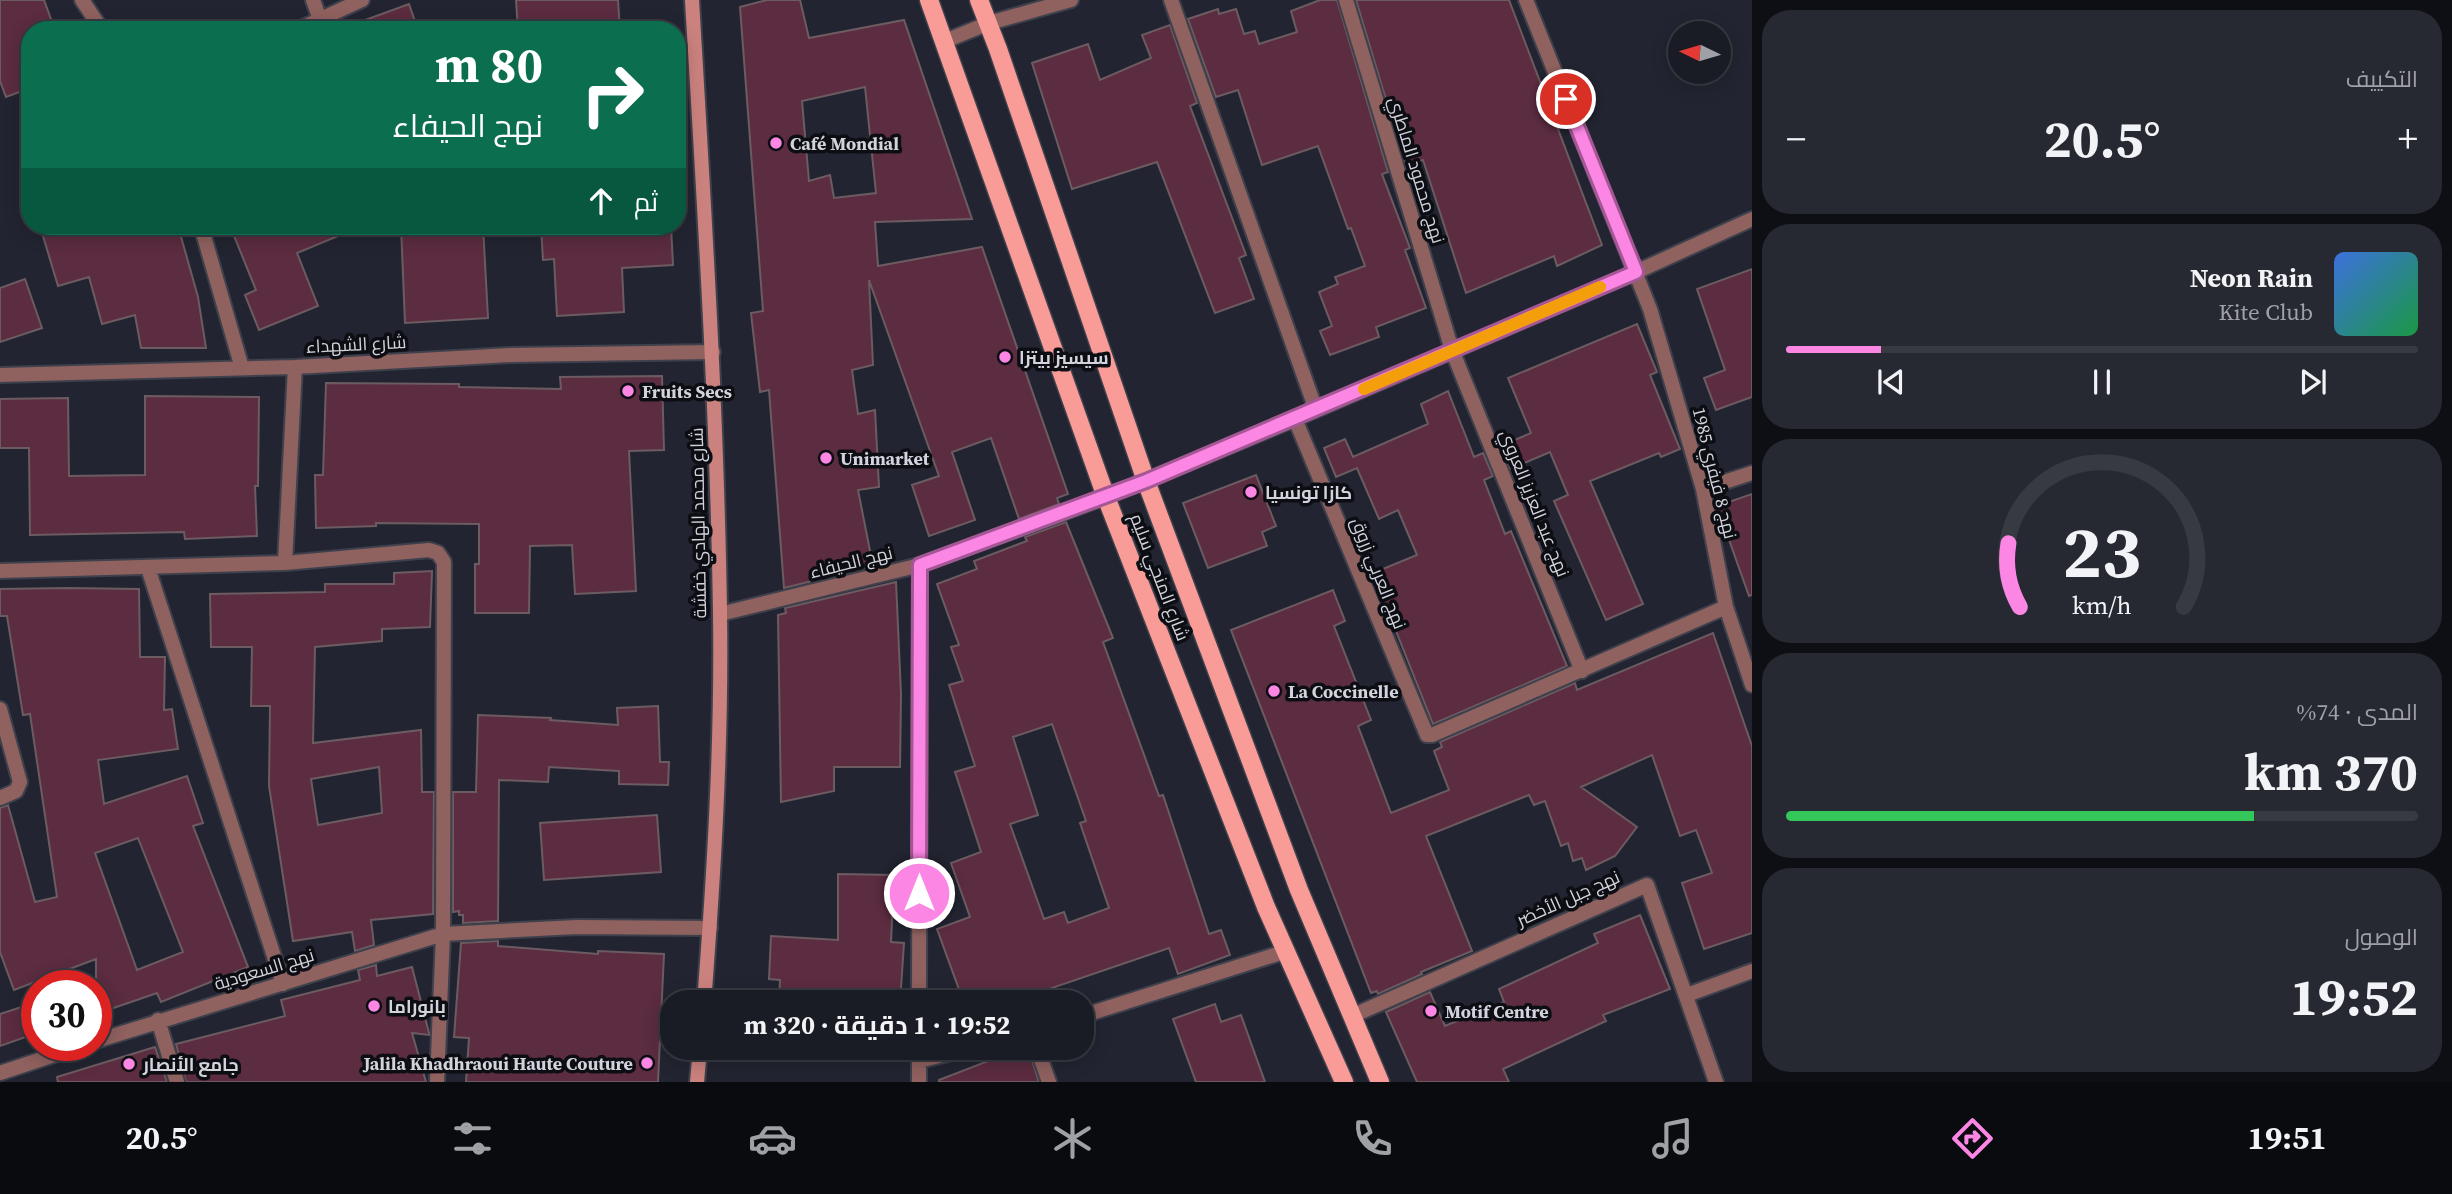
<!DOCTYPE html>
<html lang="ar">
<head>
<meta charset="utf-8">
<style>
  :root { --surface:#1a1c25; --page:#272932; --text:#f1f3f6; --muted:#9fa1a7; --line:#383a42; --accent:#fc86e4 }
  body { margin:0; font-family:"Source Serif 4",Cairo,serif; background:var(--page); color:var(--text); direction:rtl; height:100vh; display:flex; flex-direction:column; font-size:26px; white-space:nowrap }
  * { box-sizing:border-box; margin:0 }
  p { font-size:23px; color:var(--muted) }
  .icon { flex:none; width:38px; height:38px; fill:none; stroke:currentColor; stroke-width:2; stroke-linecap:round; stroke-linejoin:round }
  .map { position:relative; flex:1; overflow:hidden; direction:ltr }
  .side { display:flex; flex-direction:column; gap:10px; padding:10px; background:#0e0f14; width:700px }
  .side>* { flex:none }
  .banner { position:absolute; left:21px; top:21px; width:665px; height:214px; border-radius:28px; box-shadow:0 4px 18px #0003,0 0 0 2px var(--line); direction:rtl; background:#0b6e4f; color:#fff; overflow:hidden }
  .needle { width:46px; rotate:275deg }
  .buttons { position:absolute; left:1668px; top:21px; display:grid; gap:14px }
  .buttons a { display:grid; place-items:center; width:63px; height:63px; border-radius:50%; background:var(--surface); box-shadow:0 4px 18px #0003,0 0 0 2px var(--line); font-size:35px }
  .speed { position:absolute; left:21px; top:970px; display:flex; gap:14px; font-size:35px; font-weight:700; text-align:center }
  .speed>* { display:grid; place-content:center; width:91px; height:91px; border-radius:50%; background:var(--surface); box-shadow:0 4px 18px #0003,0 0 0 2px var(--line); line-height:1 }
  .speed .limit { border:10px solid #d22; background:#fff; color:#111 }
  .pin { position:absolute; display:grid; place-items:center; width:60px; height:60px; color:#fff; margin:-30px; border:4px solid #fff; border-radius:50%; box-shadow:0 2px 7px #0007 }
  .me { position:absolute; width:77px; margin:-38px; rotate:0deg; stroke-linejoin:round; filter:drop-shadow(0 0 5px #0008) }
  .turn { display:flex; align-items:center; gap:24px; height:147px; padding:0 28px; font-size:32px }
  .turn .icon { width:91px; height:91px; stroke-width:2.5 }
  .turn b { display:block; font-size:49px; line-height:60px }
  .then { display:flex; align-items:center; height:66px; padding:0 28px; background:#0003; gap:14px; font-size:26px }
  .big { font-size:52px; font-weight:700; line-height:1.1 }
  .side .widget { flex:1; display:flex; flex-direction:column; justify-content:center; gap:10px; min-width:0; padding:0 24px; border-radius:28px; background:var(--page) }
  .side .dial { align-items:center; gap:0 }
  .dial svg { height:182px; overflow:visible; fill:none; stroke:var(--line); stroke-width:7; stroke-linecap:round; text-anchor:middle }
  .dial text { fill:var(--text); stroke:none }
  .song { display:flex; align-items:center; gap:21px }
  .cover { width:84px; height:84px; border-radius:10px; background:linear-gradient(135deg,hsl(220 70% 55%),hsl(140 70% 35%)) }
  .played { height:7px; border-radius:4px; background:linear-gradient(90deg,var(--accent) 15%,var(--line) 15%) }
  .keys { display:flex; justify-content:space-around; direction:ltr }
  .heat { display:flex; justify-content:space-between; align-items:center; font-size:38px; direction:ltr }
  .charge { height:10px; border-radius:5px; background:linear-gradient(90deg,#34c759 74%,var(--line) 0) }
  .trip { position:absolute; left:660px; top:990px; width:434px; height:70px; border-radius:28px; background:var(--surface); box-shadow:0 4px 18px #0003,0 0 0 2px var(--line); font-weight:700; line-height:70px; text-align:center; direction:rtl }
  .menu { display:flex; height:112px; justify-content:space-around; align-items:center; background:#0a0b0f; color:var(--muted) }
  .menu .icon { width:49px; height:49px }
  .menu .active { color:var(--accent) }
  .menu b { font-size:32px; color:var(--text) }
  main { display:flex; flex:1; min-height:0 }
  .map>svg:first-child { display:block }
</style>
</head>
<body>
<main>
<section class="side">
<div class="widget"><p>التكييف</p>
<div class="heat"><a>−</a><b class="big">20.5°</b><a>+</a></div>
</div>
<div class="widget">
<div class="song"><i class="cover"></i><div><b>Neon Rain</b><p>Kite Club</p></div></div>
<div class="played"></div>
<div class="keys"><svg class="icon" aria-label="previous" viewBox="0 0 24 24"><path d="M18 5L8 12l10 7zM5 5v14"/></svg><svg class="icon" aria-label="pause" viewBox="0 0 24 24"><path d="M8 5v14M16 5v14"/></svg><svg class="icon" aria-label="next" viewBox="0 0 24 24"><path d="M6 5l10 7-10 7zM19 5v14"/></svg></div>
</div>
<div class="widget dial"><svg viewBox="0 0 100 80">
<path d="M14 69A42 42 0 1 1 86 69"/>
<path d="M14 69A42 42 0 0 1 9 41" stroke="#fc86e4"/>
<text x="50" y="56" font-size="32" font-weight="700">23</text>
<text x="50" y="72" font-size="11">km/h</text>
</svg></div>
<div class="widget"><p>المدى · 74%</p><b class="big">370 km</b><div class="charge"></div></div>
<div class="widget"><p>الوصول</p><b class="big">19:52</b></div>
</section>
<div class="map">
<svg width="1752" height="1082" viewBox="0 0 1752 1082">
  <rect width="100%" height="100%" fill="#222531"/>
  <!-- building -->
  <path fill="#5c2c40" stroke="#6c5b61" stroke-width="2" fill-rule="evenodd" d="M 0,0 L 44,0 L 55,30 L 30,30 L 30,88 L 6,97 L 0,81 Z
    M 516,0 L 618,0 L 620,30 L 518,30 Z
    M 767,0 L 800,0 L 809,38 L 904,20 L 972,219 L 875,222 L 878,266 L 982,247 L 1068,494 L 1057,498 L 1059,504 L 1019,519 L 991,438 L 952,452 L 975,520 L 929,536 L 912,485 L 939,476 L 869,280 L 873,365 L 852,370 L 858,414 L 875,410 L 879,487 L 858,490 L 873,566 L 784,588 L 769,390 L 760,392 L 751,313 L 763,311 L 740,7 ZM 865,87 L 876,193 L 834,198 L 830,175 L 809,181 L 802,101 Z
    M 1320,0 L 1337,0 L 1388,172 L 1382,174 L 1410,248 L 1405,250 L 1426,308 L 1376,327 L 1379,337 L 1330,355 L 1320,331 L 1332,326 L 1319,292 L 1338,284 L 1335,277 L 1365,266 L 1351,228 L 1348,229 L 1318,146 L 1262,165 L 1238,90 L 1216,97 L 1188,19 L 1218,9 L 1219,14 L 1236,9 L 1244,34 L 1255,31 L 1259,44 L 1297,32 L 1291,11 Z
    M 1356,0 L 1509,0 L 1602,245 L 1557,266 L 1554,256 L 1466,293 L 1423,160 L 1406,166 Z
    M 409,4 L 418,30 L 346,30 L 346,27 Z
    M 1170,25 L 1197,103 L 1190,106 L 1246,255 L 1239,258 L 1254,299 L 1215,313 L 1157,162 L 1072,189 L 1032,63 L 1088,44 L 1100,80 L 1151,58 L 1142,35 Z
    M 40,226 L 178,226 L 198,297 L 206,348 L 141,348 L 135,315 L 102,324 L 89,277 L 58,286 Z
    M 230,226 L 362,226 L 297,253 L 318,306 L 259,330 L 245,295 L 256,290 Z
    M 401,226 L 483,226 L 488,318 L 405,323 Z
    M 541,226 L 671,226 L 673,265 L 622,268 L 624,312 L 557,316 L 554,259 L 543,260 Z
    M 1752,269 L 1752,397 L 1716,410 L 1704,378 L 1725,370 L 1697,289 Z
    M 25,279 L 42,328 L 0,342 L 0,288 Z
    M 1637,324 L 1657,372 L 1650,375 L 1680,449 L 1661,457 L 1659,453 L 1590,481 L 1643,604 L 1606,620 L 1554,501 L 1568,495 L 1550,452 L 1510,469 L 1501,446 L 1531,433 L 1508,378 Z
    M 662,376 L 664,450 L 629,451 L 636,591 L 575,594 L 572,545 L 530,546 L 529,613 L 475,613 L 475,564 L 479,564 L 479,524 L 376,523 L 376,526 L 316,528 L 315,475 L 323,475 L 326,383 L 459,384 L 459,387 L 561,389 L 560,377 Z
    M 1448,391 L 1474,457 L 1483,453 L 1493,476 L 1484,480 L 1505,534 L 1511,531 L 1567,666 L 1433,724 L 1373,573 L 1417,555 L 1398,510 L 1379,519 L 1357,468 L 1336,477 L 1324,448 L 1345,439 L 1353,457 L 1428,424 L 1421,404 Z
    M 145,396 L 259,397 L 258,486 L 255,486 L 257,536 L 185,539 L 184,532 L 30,535 L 29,448 L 0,448 L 0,399 L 68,398 L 69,476 L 145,475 Z
    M 1256,475 L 1276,526 L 1262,532 L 1267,546 L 1208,568 L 1183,503 Z
    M 1752,494 L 1752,595 L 1749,596 L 1717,506 Z
    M 1066,522 L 1113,638 L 1103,642 L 1159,796 L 1163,795 L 1209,934 L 1221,930 L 1230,955 L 1178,974 L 1169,948 L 1008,1003 L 964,1003 L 937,929 L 970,917 L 951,863 L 981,852 L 955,772 L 975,766 L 949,685 L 963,681 L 951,647 L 959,645 L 937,584 L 977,569 L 974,561 L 1027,541 L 1025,537 ZM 1052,724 L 1086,821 L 1080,823 L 1109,908 L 1068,923 L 1064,912 L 1044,919 L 1010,824 L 1038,815 L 1013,737 Z
    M 432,571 L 430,627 L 382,629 L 382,641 L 315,647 L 313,743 L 421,730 L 422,792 L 434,792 L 433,914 L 371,920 L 374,945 L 355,951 L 352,932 L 293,941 L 269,786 L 270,706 L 251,706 L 252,647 L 211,647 L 210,594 L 325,592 L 325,584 L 394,584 L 394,573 ZM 379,767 L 382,813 L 318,825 L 311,779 Z
    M 896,582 L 901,694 L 900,767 L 834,767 L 834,791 L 781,802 L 778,615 L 786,613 L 785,608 Z
    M 67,588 L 139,589 L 140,657 L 165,657 L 164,710 L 172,709 L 178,749 L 98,760 L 104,804 L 187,776 L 203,823 L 193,826 L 248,967 L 161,1002 L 157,993 L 96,1014 L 96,959 L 14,990 L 0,952 L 0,808 L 8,805 L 35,902 L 57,897 L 30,714 L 23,715 L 7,616 L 0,616 L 0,589 ZM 138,838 L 183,952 L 137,970 L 95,853 Z
    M 1333,590 L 1345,621 L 1334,626 L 1371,720 L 1358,726 L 1391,813 L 1449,790 L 1434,751 L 1442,747 L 1440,742 L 1575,683 L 1577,690 L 1713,633 L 1752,746 L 1752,933 L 1704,949 L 1682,883 L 1712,873 L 1696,830 L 1680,836 L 1652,755 L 1581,787 L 1637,827 L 1615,856 L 1586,870 L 1582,858 L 1573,861 L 1568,843 L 1561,846 L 1545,801 L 1534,805 L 1529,795 L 1426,836 L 1472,951 L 1421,972 L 1422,974 L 1378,994 L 1377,991 L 1371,993 L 1231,630 Z
    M 658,706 L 660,762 L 669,762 L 668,785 L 619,784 L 619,771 L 549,767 L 548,782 L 499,780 L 498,921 L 463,923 L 463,915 L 459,915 L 459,911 L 453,912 L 453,792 L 476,792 L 478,715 L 551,718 L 550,720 L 618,725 L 617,708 Z
    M 657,815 L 661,872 L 544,880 L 540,823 Z
    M 838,874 L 894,875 L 891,942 L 904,943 L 900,1003 L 779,1003 L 780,980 L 769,979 L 771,936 L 838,940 Z
    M 1640,915 L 1670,989 L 1603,1015 L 1606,1021 L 1503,1069 L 1509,1082 L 1417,1082 L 1386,1012 L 1430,992 L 1445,1026 L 1504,1002 L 1499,989 L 1598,943 L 1594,934 Z
    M 498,941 L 498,946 L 598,954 L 598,951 L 664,954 L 658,1082 L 466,1082 L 469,1038 L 454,1037 L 461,943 Z
    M 376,965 L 377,976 L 412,967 L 429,1033 L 429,1035 L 412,1033 L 426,1082 L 186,1082 L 176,1044 L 285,1016 L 281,1000 L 360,980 L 358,970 Z
    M 37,1002 L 37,1033 L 0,1046 L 0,1014 Z
    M 1215,1004 L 1221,1022 L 1241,1015 L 1265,1082 L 1196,1082 L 1173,1019 Z
    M 155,1047 L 167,1082 L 58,1082 L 57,1077 Z
    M 1022,1048 L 1028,1048 L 1039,1082 L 939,1082 L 939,1080 Z"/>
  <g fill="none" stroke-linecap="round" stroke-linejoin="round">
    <defs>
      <path id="minor" d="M 82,0 L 102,30
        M 313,0 L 320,20
        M 1171,0 L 1316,410
        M 1346,0 L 1452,350 L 1582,671
        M 1526,0 L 1650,309 L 1703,489 L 1726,607 L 1752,685
        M 297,30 L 362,0
        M 945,41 L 989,23 L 1071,0
        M 201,226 L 242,368
        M 0,375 L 295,367 L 511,355 L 713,352
        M 1295,419 L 1427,735 L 1432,735 L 1726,607
        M 1703,489 L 1752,473
        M 285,563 L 295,367
        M 148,568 L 283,984
        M 0,571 L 285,563 L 429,550 L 438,553 L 444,562 L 443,934 L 437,1082
        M 720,614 L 920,565 L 1106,497 L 1295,419 L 1636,272 L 1752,219
        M 0,709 L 20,782 L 16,791 L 0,798
        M 1687,995 L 1752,971
        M 919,1003 L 920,565
        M 1082,1016 L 1287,951
        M 1352,1016 L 1647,885 L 1716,1082
        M 158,1020 L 177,1082
        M 96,1041 L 443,934 L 577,927 L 710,928
        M 1037,1048 L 1049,1082
        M 919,1061 L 970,1048
        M 0,1073 L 84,1045
        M 919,1082 L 919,1048"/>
      <path id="secondary" d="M 692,0 C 704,204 717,408 720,612 C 722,742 714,873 704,1003
        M 697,1082 L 700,1048"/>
      <path id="primary" d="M 929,0 L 1106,497 L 1266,907 L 1344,1082
        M 979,0 L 998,49 L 1146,481 L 1299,890 L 1380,1082"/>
    </defs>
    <!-- minor casing -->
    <use href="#minor" stroke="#3e414c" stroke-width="18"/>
    <!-- secondary casing -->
    <use href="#secondary" stroke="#3e414c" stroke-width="18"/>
    <!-- primary casing -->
    <use href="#primary" stroke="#3e414c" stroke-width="21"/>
    <!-- minor -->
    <use href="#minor" stroke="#8f615f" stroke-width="14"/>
    <!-- secondary -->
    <use href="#secondary" stroke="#cb827e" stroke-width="14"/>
    <!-- primary -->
    <use href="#primary" stroke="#f99b97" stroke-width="18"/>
  </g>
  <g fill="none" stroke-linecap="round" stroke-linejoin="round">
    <defs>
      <path id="route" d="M 919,893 L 920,565 L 1146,481 L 1636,272 L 1566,99"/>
    </defs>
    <!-- route casing -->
    <use href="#route" stroke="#a45794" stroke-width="18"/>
    <!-- route -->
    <use href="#route" stroke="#fc86e4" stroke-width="12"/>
    <!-- slow -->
    <path stroke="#f59e0b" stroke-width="12" d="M 1364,389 L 1600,287"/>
  </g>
  <!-- markers -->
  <g fill="#fc86e4" stroke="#0d0e14" stroke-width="2.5">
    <circle cx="776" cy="143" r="7"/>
    <circle cx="1005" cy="357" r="7"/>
    <circle cx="628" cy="391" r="7"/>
    <circle cx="826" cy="458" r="7"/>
    <circle cx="1251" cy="492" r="7"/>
    <circle cx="1274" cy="691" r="7"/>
    <circle cx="374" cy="1006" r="7"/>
    <circle cx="1431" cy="1011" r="7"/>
    <circle cx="647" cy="1063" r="7"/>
    <circle cx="129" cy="1064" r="7"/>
  </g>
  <g text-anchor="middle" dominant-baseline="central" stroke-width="7" stroke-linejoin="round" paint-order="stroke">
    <!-- poi labels -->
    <g font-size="18" font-weight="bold" fill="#d2d3dc" stroke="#0d0e14" text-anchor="start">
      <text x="790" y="143">Café Mondial</text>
      <text x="1019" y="357">سيسيز بيتزا</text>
      <text x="642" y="391">Fruits Secs</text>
      <text x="840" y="458">Unimarket</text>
      <text x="1265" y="492">كازا تونسيا</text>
      <text x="1288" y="691">La Coccinelle</text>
      <text x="388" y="1006">بانوراما</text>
      <text x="1445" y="1011">Motif Centre</text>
      <text x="633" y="1063" text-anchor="end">Jalila Khadhraoui Haute Couture</text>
      <text x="143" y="1064">جامع الأنصار</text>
    </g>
    <!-- street labels -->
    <g font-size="18" fill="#d2d3dc" stroke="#0d0e14">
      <text transform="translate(1417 170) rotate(73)">نهج محمود الماطري</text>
      <text transform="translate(356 344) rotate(-3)">شارع الشهداء</text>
      <text transform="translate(1715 473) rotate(76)">نهج 8 فيفري 1985</text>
      <text transform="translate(1535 503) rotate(68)">نهج عبد العزيز العروي</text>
      <text transform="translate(698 523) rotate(-91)">شارع محمد الهادي خفشة</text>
      <text transform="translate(851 562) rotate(-14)">نهج الحيفاء</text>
      <text transform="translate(1379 573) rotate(68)">نهج العربي زروق</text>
      <text transform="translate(1160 577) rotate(69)">شارع المنجي سليم</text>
      <text transform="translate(1568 898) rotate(-24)">نهج جبل الأخضر</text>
      <text transform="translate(264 969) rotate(-17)">نهج السعودية</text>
    </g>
  </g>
</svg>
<div class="buttons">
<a><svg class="needle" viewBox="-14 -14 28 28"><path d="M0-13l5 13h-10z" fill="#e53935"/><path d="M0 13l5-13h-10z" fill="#9fa1a7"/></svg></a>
</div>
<div class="speed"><div class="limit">30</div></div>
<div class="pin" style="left:1566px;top:99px;background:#d93025"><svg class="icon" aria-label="arrive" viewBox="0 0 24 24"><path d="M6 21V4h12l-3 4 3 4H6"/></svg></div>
<svg class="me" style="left:919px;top:893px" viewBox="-20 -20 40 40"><circle r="17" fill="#fc86e4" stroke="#fff" stroke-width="3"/><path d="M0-11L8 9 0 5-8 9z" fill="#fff"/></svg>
<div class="trip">19:52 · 1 دقيقة · 320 m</div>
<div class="banner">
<div class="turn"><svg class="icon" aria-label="right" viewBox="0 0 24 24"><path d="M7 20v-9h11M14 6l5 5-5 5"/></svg><div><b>80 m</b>نهج الحيفاء</div></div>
<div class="then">ثم<svg class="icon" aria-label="ahead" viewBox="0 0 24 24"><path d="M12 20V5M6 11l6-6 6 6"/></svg></div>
</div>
</div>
</main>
<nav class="menu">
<b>19:51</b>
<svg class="icon active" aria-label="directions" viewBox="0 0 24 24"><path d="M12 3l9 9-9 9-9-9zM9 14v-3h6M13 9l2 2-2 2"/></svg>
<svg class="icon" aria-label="music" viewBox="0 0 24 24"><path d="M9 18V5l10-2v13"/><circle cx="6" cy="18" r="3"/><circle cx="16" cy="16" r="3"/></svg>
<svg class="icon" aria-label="phone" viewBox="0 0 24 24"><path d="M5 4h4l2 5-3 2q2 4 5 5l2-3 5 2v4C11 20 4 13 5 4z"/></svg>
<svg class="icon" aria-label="climate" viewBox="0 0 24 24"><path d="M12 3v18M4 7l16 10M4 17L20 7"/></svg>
<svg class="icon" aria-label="car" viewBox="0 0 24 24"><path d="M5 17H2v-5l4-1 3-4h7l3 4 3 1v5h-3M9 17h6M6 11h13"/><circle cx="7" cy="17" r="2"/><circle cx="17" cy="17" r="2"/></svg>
<svg class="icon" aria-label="filters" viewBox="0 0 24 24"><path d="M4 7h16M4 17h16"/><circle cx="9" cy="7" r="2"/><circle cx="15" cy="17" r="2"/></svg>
<b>20.5°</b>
</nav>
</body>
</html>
